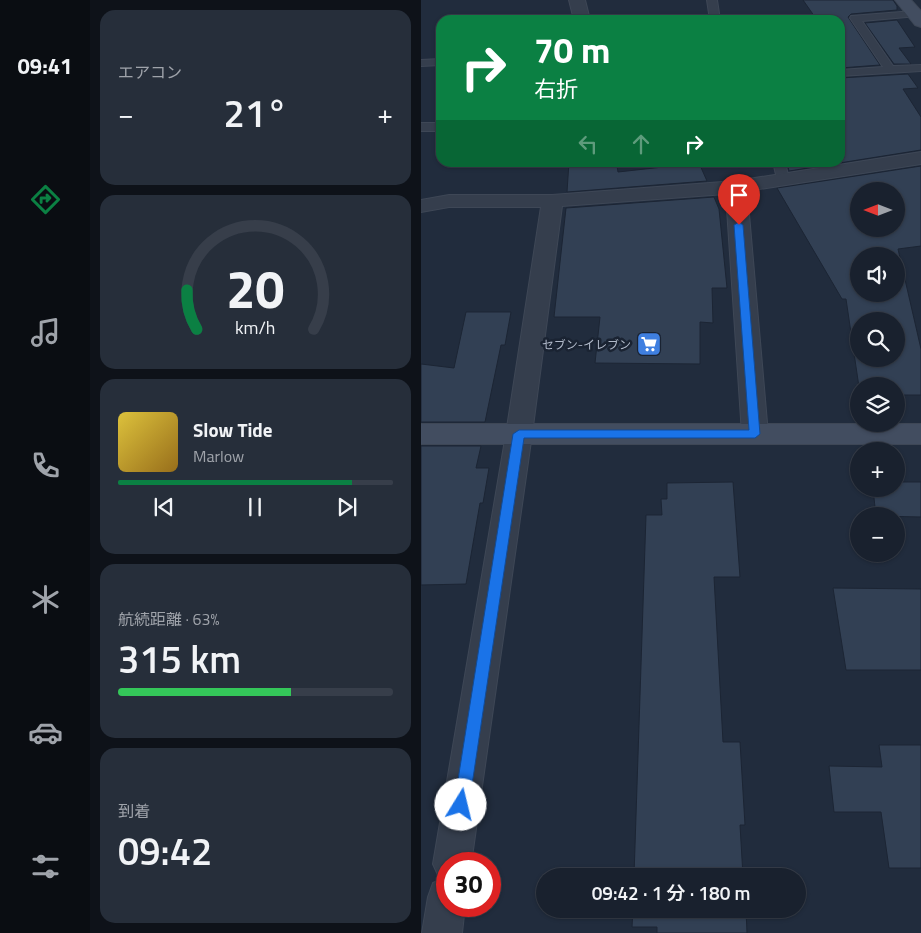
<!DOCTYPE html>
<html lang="ja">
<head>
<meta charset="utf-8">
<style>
  :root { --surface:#19212e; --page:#262e3a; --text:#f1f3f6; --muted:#9fa3aa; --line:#373e4a; --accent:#0b8043 }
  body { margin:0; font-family:"Titillium Web","Noto Sans JP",sans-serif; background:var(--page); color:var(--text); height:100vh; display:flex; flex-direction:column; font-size:19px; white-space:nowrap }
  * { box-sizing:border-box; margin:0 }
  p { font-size:16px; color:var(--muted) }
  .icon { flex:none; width:28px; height:28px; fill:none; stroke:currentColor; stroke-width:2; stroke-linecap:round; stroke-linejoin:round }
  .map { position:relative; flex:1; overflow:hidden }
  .side { display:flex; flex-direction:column; gap:10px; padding:10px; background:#0e1219; width:331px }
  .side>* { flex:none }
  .guide { position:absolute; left:15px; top:15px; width:409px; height:152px; border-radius:15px; box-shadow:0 1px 4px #0004,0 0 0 1px var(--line); background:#0b8043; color:#fff; overflow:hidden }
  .needle { width:32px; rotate:270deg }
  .tools { position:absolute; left:429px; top:182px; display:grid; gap:10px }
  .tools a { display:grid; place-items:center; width:55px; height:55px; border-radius:50%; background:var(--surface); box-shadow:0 1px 4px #0004,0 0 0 1px var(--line); font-size:25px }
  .speed { position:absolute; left:15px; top:852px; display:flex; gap:10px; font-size:25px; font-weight:700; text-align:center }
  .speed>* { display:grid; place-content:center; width:65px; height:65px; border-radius:50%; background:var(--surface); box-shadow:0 1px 4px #0004,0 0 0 1px var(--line); line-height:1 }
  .speed .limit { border:8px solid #d22; background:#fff; color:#111 }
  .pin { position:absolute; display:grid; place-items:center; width:42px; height:42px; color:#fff; margin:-51px -21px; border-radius:50% 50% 50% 0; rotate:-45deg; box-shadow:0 0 5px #0007 }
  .pin .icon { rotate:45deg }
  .me { position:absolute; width:55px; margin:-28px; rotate:9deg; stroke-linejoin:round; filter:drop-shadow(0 0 4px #0008) }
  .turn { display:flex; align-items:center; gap:18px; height:105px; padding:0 15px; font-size:22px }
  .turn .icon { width:65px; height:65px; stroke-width:2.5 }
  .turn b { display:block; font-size:35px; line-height:42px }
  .lanes { display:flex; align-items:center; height:48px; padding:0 15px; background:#0003; justify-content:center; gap:25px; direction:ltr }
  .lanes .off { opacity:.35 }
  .big { font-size:38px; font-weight:600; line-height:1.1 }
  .side .card { flex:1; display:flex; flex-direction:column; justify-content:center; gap:8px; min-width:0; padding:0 18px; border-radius:15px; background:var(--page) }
  .side .dial { align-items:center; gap:0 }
  .dial svg { height:130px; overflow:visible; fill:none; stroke:var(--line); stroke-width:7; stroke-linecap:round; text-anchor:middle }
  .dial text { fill:var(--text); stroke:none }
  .song { display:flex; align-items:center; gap:15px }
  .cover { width:60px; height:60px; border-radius:8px; background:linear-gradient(135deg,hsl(50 70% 55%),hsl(40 70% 35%)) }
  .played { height:5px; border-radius:2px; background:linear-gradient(90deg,var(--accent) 85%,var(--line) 85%) }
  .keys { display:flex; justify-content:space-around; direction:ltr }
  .heat { display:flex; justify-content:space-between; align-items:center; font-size:28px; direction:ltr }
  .charge { height:8px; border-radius:4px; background:linear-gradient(90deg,#34c759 63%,var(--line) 0) }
  .trip { position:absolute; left:115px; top:868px; width:270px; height:50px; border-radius:25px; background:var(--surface); box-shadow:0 1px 4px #0004,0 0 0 1px var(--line); font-weight:600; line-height:50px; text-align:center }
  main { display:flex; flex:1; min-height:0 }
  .dock { display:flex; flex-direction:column; width:90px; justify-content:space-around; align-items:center; background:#0a0d12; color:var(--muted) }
  .dock .icon { width:35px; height:35px }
  .dock .on { color:var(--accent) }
  .dock b { font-size:22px; color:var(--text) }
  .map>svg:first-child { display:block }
</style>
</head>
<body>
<main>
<nav class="dock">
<b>09:41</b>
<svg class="icon on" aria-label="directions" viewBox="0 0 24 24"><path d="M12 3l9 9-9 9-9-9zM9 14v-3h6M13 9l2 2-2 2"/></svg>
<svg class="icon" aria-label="music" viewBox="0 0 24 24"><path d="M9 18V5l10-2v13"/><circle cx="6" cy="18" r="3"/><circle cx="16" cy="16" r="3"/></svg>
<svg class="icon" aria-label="phone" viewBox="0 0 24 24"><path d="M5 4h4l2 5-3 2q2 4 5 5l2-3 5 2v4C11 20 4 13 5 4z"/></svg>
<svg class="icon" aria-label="climate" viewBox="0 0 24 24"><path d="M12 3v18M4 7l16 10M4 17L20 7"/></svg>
<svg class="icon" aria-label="car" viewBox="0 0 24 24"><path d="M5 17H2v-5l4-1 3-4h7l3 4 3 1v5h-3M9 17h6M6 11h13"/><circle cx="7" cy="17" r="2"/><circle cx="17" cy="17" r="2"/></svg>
<svg class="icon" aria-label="filters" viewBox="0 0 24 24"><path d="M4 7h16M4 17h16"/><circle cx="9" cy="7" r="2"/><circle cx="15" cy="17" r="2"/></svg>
</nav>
<section class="side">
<div class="card"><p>エアコン</p>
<div class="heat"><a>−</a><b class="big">21°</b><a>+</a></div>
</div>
<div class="card dial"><svg viewBox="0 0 100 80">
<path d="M14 69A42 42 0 1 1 86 69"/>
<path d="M14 69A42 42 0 0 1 8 45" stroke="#0b8043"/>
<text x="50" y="56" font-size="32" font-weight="700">20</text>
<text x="50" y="72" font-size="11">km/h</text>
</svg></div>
<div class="card">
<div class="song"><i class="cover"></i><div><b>Slow Tide</b><p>Marlow</p></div></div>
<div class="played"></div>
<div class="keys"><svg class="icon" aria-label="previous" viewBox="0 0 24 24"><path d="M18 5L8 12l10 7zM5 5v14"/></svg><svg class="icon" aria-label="pause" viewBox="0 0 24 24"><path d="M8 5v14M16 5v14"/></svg><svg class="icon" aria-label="next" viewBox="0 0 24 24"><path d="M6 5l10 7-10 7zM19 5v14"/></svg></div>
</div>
<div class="card"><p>航続距離 · 63%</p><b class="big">315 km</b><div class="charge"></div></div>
<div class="card"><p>到着</p><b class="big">09:42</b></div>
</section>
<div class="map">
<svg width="500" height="933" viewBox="0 0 500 933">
  <rect width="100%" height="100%" fill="#212c3d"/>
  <!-- building -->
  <path fill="#324054" stroke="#1c2534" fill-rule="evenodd" d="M 382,0 L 472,0 L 476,6 L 476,10 L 430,14 L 427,17 L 459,65 L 419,68 L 419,20 L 396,20 Z
    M 476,20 L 494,47 L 478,48 L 490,64 L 473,64 L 444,23 Z
    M 487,74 L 497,88 L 482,89 L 500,117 L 500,150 L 368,171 L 366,162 L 419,162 L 419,78 Z
    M 148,162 L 188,165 L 188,167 L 196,166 L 197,172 L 278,163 L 286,181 L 146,192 Z
    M 500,166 L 500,246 L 477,249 L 500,349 L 500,395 L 475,395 L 475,386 L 438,387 L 425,299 L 421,299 L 356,188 ZM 438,191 L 475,191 L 475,229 L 438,229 ZM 438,256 L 475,256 L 475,294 L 438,294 ZM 438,321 L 475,321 L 475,359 L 438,359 Z
    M 293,197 L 298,209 L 306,288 L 291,288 L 292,323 L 279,322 L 279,364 L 174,363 L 179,317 L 133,317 L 145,208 Z
    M 45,312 L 90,312 L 84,345 L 80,345 L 64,422 L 0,422 L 0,364 L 33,368 Z
    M 0,446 L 60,446 L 55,468 L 68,468 L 62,503 L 59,503 L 45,584 L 0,585 Z
    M 312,482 L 319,577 L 293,577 L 302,742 L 319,742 L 324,825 L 319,825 L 322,876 L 213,876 L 225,515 L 241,515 L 240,499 L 246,499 L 246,483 Z
    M 475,482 L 500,482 L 500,517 L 455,516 L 452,489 L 475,489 Z
    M 412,588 L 500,589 L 500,670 L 425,670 Z
    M 458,745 L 500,745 L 500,868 L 468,868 L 460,812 L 413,812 L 408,766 L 461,767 Z
    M 212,909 L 325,909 L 326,933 L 236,933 L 236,927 L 211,927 Z"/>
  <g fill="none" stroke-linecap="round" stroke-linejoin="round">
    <defs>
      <path id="lane" d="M 286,0 L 296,0 L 299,20 L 289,20 Z
        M 493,11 L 498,14 L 497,16 L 441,21 L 472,66 L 500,65 L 500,71 L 419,76 L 419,70 L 462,67 L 429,18 L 430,16 Z
        M 20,59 L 20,65 L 0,66 L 0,60 Z
        M 0,123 L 20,123 L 20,131 L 0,131 Z
        M 352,162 L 364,162 L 368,180 L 367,183 L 357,183 Z"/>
      <path id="street" d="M 148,0 L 164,0 L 169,20 L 153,20 Z
        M 500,152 L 500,164 L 326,191 L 347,434 L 343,441 L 334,444 L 325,441 L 321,434 L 305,194 L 141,206 L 111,434 L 50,864 L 26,864 L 26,906 L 44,906 L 41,933 L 1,933 L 7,897 L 12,883 L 22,879 L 18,877 L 12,864 L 85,434 L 120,207 L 28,207 L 0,212 L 0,200 L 28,195 L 131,195 L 315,181 Z"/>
      <path id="secondary" d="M 474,0 L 490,0 L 500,11 L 500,27 L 494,25 Z
        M 0,424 L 500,424 L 500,444 L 0,444 Z"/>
    </defs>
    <!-- lane casing -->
    <use href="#lane" stroke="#3e4756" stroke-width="2"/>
    <!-- street casing -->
    <use href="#street" stroke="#3e4756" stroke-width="2"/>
    <!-- secondary casing -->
    <use href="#secondary" stroke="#3e4756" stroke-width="2"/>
    <!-- lane -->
    <use href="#lane" fill="#353e4d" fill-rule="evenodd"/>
    <!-- street -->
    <use href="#street" fill="#353e4d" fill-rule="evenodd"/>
    <!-- secondary -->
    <use href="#secondary" fill="#424d60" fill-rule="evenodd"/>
  </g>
  <!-- route -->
  <path fill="#1a73e8" stroke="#114b97" d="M 318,222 L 322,225 L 339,434 L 334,438 L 103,438 L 48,805 L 46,810 L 40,812 L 35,810 L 33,805 L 92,434 L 98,430 L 328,430 L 313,225 Z"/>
  <!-- icons -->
  <defs>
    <symbol id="supermarket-square" viewBox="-11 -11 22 22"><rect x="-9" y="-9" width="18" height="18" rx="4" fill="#3f7fe0" stroke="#1a2332"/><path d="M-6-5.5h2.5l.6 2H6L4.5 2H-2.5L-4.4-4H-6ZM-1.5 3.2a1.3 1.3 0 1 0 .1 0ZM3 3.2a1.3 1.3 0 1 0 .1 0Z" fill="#fff"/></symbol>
  </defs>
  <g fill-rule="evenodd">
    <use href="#supermarket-square" x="214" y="330" width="28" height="28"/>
  </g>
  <g text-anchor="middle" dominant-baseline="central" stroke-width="5" stroke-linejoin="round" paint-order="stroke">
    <!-- poi labels -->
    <g font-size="12" fill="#b0b9c9" stroke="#1a2332" text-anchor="end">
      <text x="210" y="344">セブン-イレブン</text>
    </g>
  </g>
</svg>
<div class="tools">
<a><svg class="needle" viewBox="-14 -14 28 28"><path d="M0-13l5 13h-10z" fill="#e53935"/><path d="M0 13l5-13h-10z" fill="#9fa3aa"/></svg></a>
<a><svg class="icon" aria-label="sound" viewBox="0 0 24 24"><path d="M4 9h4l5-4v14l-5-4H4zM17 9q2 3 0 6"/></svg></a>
<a><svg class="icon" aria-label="search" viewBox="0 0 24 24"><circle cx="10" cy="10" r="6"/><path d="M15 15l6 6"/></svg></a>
<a><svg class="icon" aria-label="layers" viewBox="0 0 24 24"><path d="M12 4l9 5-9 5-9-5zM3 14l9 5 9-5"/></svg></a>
<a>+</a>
<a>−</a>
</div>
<div class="speed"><div class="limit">30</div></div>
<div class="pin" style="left:318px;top:225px;background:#d93025"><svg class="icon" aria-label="arrive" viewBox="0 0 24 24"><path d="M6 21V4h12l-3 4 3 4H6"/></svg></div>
<svg class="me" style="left:40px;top:805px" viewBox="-20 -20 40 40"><circle r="19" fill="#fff"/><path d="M0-13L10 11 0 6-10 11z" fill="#1a73e8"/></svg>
<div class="trip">09:42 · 1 分 · 180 m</div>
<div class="guide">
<div class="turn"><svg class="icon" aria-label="right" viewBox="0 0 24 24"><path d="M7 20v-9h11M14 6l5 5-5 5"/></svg><div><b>70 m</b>右折</div></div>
<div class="lanes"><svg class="icon off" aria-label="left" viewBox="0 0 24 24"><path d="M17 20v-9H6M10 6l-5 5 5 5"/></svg><svg class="icon off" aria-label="ahead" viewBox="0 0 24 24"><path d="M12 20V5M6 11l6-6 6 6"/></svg><svg class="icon" aria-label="right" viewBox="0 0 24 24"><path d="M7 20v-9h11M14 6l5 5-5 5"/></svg></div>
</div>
</div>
</main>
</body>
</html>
